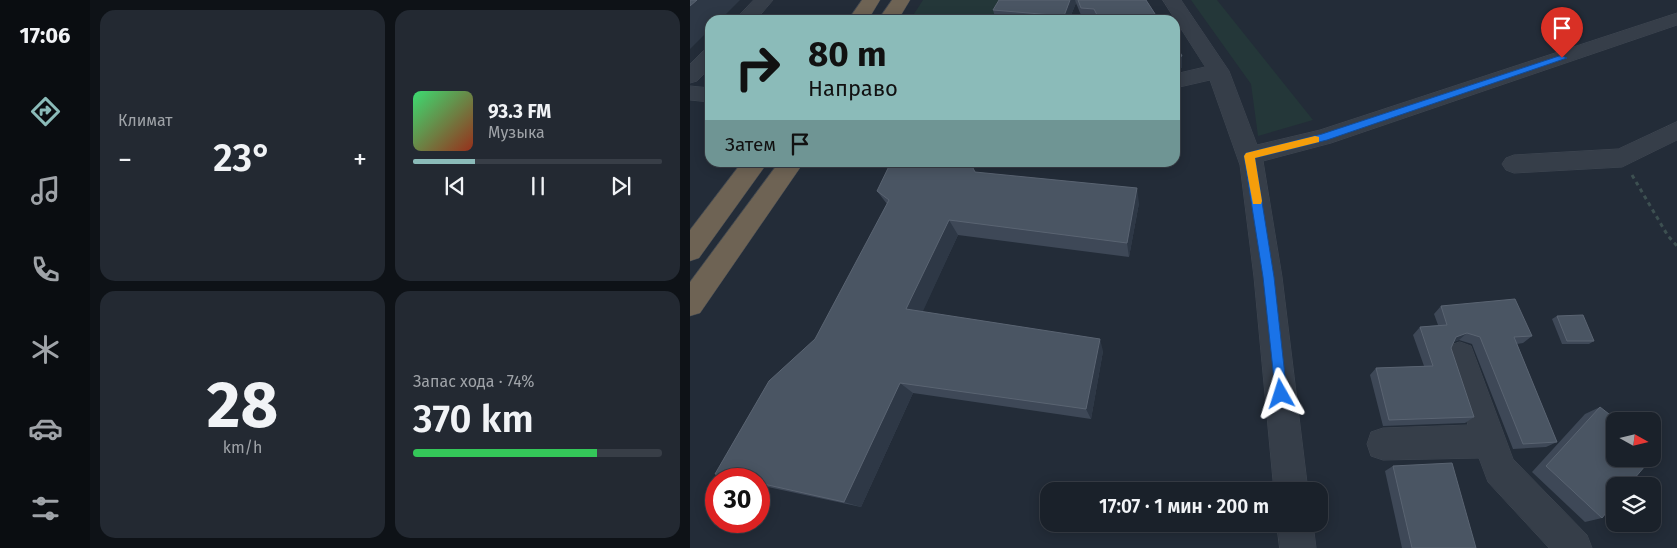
<!DOCTYPE html>
<html lang="ru">
<head>
<meta charset="utf-8">
<style>
  :root { --surface:#1a212a; --page:#232932; --text:#f1f3f6; --muted:#9fa3a8; --line:#383e47; --accent:#8bbbb9 }
  body { margin:0; font-family:"Fira Sans",sans-serif; background:var(--page); color:var(--text); height:100vh; display:flex; flex-direction:column; font-size:19px; white-space:nowrap }
  * { box-sizing:border-box; margin:0 }
  p { font-size:16px; color:var(--muted) }
  .icon { flex:none; width:28px; height:28px; fill:none; stroke:currentColor; stroke-width:2; stroke-linecap:round; stroke-linejoin:round }
  .map { position:relative; flex:1; overflow:hidden }
  .sheet { display:flex; flex-direction:column; gap:10px; padding:10px; background:#0e1217; width:600px }
  .sheet>* { flex:none }
  .top-card { position:absolute; left:15px; top:15px; width:475px; height:152px; border-radius:15px; box-shadow:0 2px 12px #0003,0 0 0 1px var(--line); background:#8bbbb9; color:#111; overflow:hidden }
  .needle { width:32px; rotate:98deg }
  .fabs { position:absolute; left:916px; top:412px; display:grid; gap:10px }
  .fabs a { display:grid; place-items:center; width:55px; height:55px; border-radius:10px; background:var(--surface); box-shadow:0 2px 12px #0003,0 0 0 1px var(--line); font-size:25px }
  .speed { position:absolute; left:15px; top:468px; display:flex; gap:10px; font-size:25px; font-weight:700; text-align:center }
  .speed>* { display:grid; place-content:center; width:65px; height:65px; border-radius:50%; background:var(--surface); box-shadow:0 2px 12px #0003,0 0 0 1px var(--line); line-height:1 }
  .speed .limit { border:8px solid #d22; background:#fff; color:#111 }
  .pin { position:absolute; display:grid; place-items:center; width:42px; height:42px; color:#fff; margin:-51px -21px; border-radius:50% 50% 50% 0; rotate:-45deg; box-shadow:0 0 5px #0007 }
  .pin .icon { rotate:45deg }
  .me { position:absolute; width:55px; margin:-28px; rotate:354deg; stroke-linejoin:round; filter:drop-shadow(0 0 4px #0008) }
  .turn { display:flex; align-items:center; gap:18px; height:105px; padding:0 20px; font-size:22px }
  .turn .icon { width:65px; height:65px; stroke-width:2.5 }
  .turn b { display:block; font-size:35px; line-height:42px }
  .then { display:flex; align-items:center; height:48px; padding:0 20px; background:#0003; gap:10px; font-size:19px }
  .big { font-size:38px; font-weight:600; line-height:1.1 }
  .sheet .widget { flex:1; display:flex; flex-direction:column; justify-content:center; gap:8px; min-width:0; padding:0 18px; border-radius:15px; background:var(--page) }
  .sheet .dial { align-items:center; gap:0 }
  .dial b { font-size:65px; line-height:1 }
  .song { display:flex; align-items:center; gap:15px }
  .cover { width:60px; height:60px; border-radius:8px; background:linear-gradient(135deg,hsl(140 70% 55%),hsl(10 70% 35%)) }
  .played { height:5px; border-radius:2px; background:linear-gradient(90deg,var(--accent) 25%,var(--line) 25%) }
  .keys { display:flex; justify-content:space-around; direction:ltr }
  .heat { display:flex; justify-content:space-between; align-items:center; font-size:28px; direction:ltr }
  .charge { height:8px; border-radius:4px; background:linear-gradient(90deg,#34c759 74%,var(--line) 0) }
  .sheet .tiles { flex:1; display:grid; gap:10px; grid-template-columns:repeat(2,1fr) }
  .trip { position:absolute; left:350px; top:482px; width:288px; height:50px; border-radius:15px; background:var(--surface); box-shadow:0 2px 12px #0003,0 0 0 1px var(--line); font-weight:600; line-height:50px; text-align:center }
  main { display:flex; flex:1; min-height:0 }
  .menu { display:flex; flex-direction:column; width:90px; justify-content:space-around; align-items:center; background:#0a0d11; color:var(--muted) }
  .menu .icon { width:35px; height:35px }
  .menu .on { color:var(--accent) }
  .menu b { font-size:22px; color:var(--text) }
  .map>svg:first-child { display:block }
</style>
</head>
<body>
<main>
<nav class="menu">
<b>17:06</b>
<svg class="icon on" aria-label="directions" viewBox="0 0 24 24"><path d="M12 3l9 9-9 9-9-9zM9 14v-3h6M13 9l2 2-2 2"/></svg>
<svg class="icon" aria-label="music" viewBox="0 0 24 24"><path d="M9 18V5l10-2v13"/><circle cx="6" cy="18" r="3"/><circle cx="16" cy="16" r="3"/></svg>
<svg class="icon" aria-label="phone" viewBox="0 0 24 24"><path d="M5 4h4l2 5-3 2q2 4 5 5l2-3 5 2v4C11 20 4 13 5 4z"/></svg>
<svg class="icon" aria-label="climate" viewBox="0 0 24 24"><path d="M12 3v18M4 7l16 10M4 17L20 7"/></svg>
<svg class="icon" aria-label="car" viewBox="0 0 24 24"><path d="M5 17H2v-5l4-1 3-4h7l3 4 3 1v5h-3M9 17h6M6 11h13"/><circle cx="7" cy="17" r="2"/><circle cx="17" cy="17" r="2"/></svg>
<svg class="icon" aria-label="filters" viewBox="0 0 24 24"><path d="M4 7h16M4 17h16"/><circle cx="9" cy="7" r="2"/><circle cx="15" cy="17" r="2"/></svg>
</nav>
<section class="sheet">
<div class="tiles">
<div class="widget"><p>Климат</p>
<div class="heat"><a>−</a><b class="big">23°</b><a>+</a></div>
</div>
<div class="widget">
<div class="song"><i class="cover"></i><div><b>93.3 FM</b><p>Музыка</p></div></div>
<div class="played"></div>
<div class="keys"><svg class="icon" aria-label="previous" viewBox="0 0 24 24"><path d="M18 5L8 12l10 7zM5 5v14"/></svg><svg class="icon" aria-label="pause" viewBox="0 0 24 24"><path d="M8 5v14M16 5v14"/></svg><svg class="icon" aria-label="next" viewBox="0 0 24 24"><path d="M6 5l10 7-10 7zM19 5v14"/></svg></div>
</div>
<div class="widget dial"><b>28</b><p>km/h</p></div>
<div class="widget"><p>Запас хода · 74%</p><b class="big">370 km</b><div class="charge"></div></div>
</div>
</section>
<div class="map">
<svg width="987" height="548" viewBox="0 0 987 548">
  <rect width="100%" height="100%" fill="#232c38"/>
  <!-- green -->
  <path fill="#243739" d="M 233,0 L 319,0 L 309,20 L 220,20 Z
    M 501,0 L 527,0 L 623,120 L 568,136 L 561,84 Z"/>
  <g fill="none" stroke-linecap="round" stroke-linejoin="round">
    <defs>
      <path id="minor" d="M 64,0 L 83,0 L 66,20 L 45,20 Z
        M 473,0 L 491,0 L 539,71 L 567,145 L 630,130 L 987,13 L 987,25 L 641,143 L 573,161 L 592,277 L 618,491 L 584,491 L 564,277 L 550,165 L 520,80 L 485,88 L 485,74 L 515,67 Z
        M 20,49 L 20,68 L 7,81 L 0,83 L 0,64 L 13,51 Z
        M 0,86 L 20,88 L 20,102 L 0,100 Z
        M 987,122 L 987,140 L 932,167 L 824,173 L 816,170 L 812,164 L 816,158 L 824,155 L 928,149 Z
        M 770,342 L 781,346 L 823,459 L 897,535 L 902,548 L 859,548 L 798,482 L 789,458 L 693,460 L 681,456 L 677,444 L 681,432 L 693,428 L 778,425 L 755,356 L 759,346 Z
        M 587,524 L 623,524 L 626,548 L 590,548 Z"/>
      <path id="highway" d="M 172,0 L 190,0 L 178,20 L 158,20 Z
        M 202,0 L 220,0 L 208,20 L 188,20 Z
        M 52,162 L 78,162 L 9,258 L 0,261 L 0,230 Z
        M 89,162 L 114,162 L 10,313 L 0,316 L 0,282 Z"/>
    </defs>
    <!-- minor casing -->
    <use href="#minor" stroke="#3f4752" stroke-width="1"/>
    <!-- highway casing -->
    <use href="#highway" stroke="#414953" stroke-width="1"/>
    <!-- path -->
    <path stroke="#3d5051" stroke-width="3" stroke-dasharray="4 4" stroke-linecap="butt" d="M 942,175 L 978,236 L 987,246"/>
    <!-- minor -->
    <use href="#minor" fill="#363e49" fill-rule="evenodd"/>
    <!-- highway -->
    <use href="#highway" fill="#6e6354" fill-rule="evenodd"/>
  </g>
  <!-- wall -->
  <path fill="#3e4857" d="M 309,0 L 456,0 L 469,20 L 393,20 L 386,3 L 379,20 L 306,20 L 303,10 Z
    M 285,172 L 449,203 L 439,257 L 268,235 L 232,312 L 413,351 L 401,419 L 223,393 L 171,507 L 69,485 L 69,479 L 197,204 L 187,191 Z
    M 751,306 L 842,336 L 833,343 L 827,344 L 867,442 L 856,447 L 823,449 L 782,344 L 769,340 L 763,342 L 761,348 L 784,417 L 775,423 L 693,426 L 680,375 L 686,368 L 734,366 L 723,335 L 730,327 L 748,325 L 744,314 Z
    M 867,316 L 904,341 L 899,344 L 872,344 L 862,319 Z
    M 910,407 L 912,518 L 895,522 L 842,472 L 895,414 Z
    M 703,466 L 786,548 L 712,548 L 695,471 Z"/>
  <!-- shaded-wall -->
  <path fill="#2e3846" d="M 7,0 L 50,0 L 30,20 L 20,20 L 20,29 L 0,49 L 0,6 Z
    M 380,0 L 385,0 L 386,3 L 379,20 L 375,20 L 374,16 Z
    M 492,56 L 492,68 L 485,69 L 485,58 Z
    M 447,188 L 449,203 L 439,257 L 437,243 Z
    M 259,220 L 268,235 L 228,322 L 216,309 Z
    M 777,333 L 769,340 L 758,344 L 766,337 Z
    M 410,339 L 413,351 L 401,419 L 396,409 Z
    M 210,383 L 223,393 L 171,507 L 154,502 Z"/>
  <!-- building -->
  <path fill="#4a5563" stroke="#5a6472" d="M 0,0 L 7,0 L 0,6 Z
    M 309,0 L 380,0 L 374,16 L 303,10 Z
    M 388,0 L 456,0 L 469,20 L 420,20 L 409,19 L 404,9 L 391,8 Z
    M 485,43 L 492,56 L 485,58 Z
    M 201,162 L 280,162 L 285,172 L 447,188 L 437,243 L 259,220 L 216,309 L 410,339 L 396,409 L 210,383 L 154,502 L 69,483 L 69,479 L 47,479 L 25,474 L 79,381 L 125,339 L 199,200 L 187,191 Z
    M 825,299 L 842,336 L 824,337 L 867,442 L 833,444 L 790,337 L 777,333 L 766,337 L 761,348 L 784,417 L 699,420 L 686,368 L 743,366 L 730,327 L 757,325 L 751,306 Z
    M 893,315 L 904,341 L 877,341 L 867,316 Z
    M 910,407 L 928,421 L 925,421 L 925,459 L 961,459 L 938,486 L 925,486 L 925,502 L 912,518 L 856,466 Z
    M 962,451 L 965,453 L 962,457 Z
    M 762,463 L 786,548 L 722,548 L 703,466 Z"/>
  <!-- route -->
  <path fill="#1a73e8" stroke="#114b97" d="M 869,56 L 872,56 L 877,58 L 637,140 L 565,158 L 584,277 L 597,394 L 595,398 L 591,400 L 586,398 L 573,277 L 554,156 L 556,153 L 632,134 Z"/>
  <!-- slow -->
  <path fill="#f59e0b" d="M 625,136 L 629,137 L 629,142 L 565,158 L 572,201 L 571,204 L 563,204 L 554,156 L 556,153 Z"/>
</svg>
<div class="fabs">
<a><svg class="needle" viewBox="-14 -14 28 28"><path d="M0-13l5 13h-10z" fill="#e53935"/><path d="M0 13l5-13h-10z" fill="#9fa3a8"/></svg></a>
<a><svg class="icon" aria-label="layers" viewBox="0 0 24 24"><path d="M12 4l9 5-9 5-9-5zM3 14l9 5 9-5"/></svg></a>
</div>
<div class="speed"><div class="limit">30</div></div>
<div class="pin" style="left:872px;top:58px;background:#d93025"><svg class="icon" aria-label="arrive" viewBox="0 0 24 24"><path d="M6 21V4h12l-3 4 3 4H6"/></svg></div>
<svg class="me" style="left:591px;top:394px" viewBox="-20 -20 40 40"><path d="M0-17L14 15 0 8-14 15z" fill="#1a73e8" stroke="#fff" stroke-width="4"/></svg>
<div class="trip">17:07 · 1 мин · 200 m</div>
<div class="top-card">
<div class="turn"><svg class="icon" aria-label="right" viewBox="0 0 24 24"><path d="M7 20v-9h11M14 6l5 5-5 5"/></svg><div><b>80 m</b>Направо</div></div>
<div class="then">Затем<svg class="icon" aria-label="arrive" viewBox="0 0 24 24"><path d="M6 21V4h12l-3 4 3 4H6"/></svg></div>
</div>
</div>
</main>
</body>
</html>
